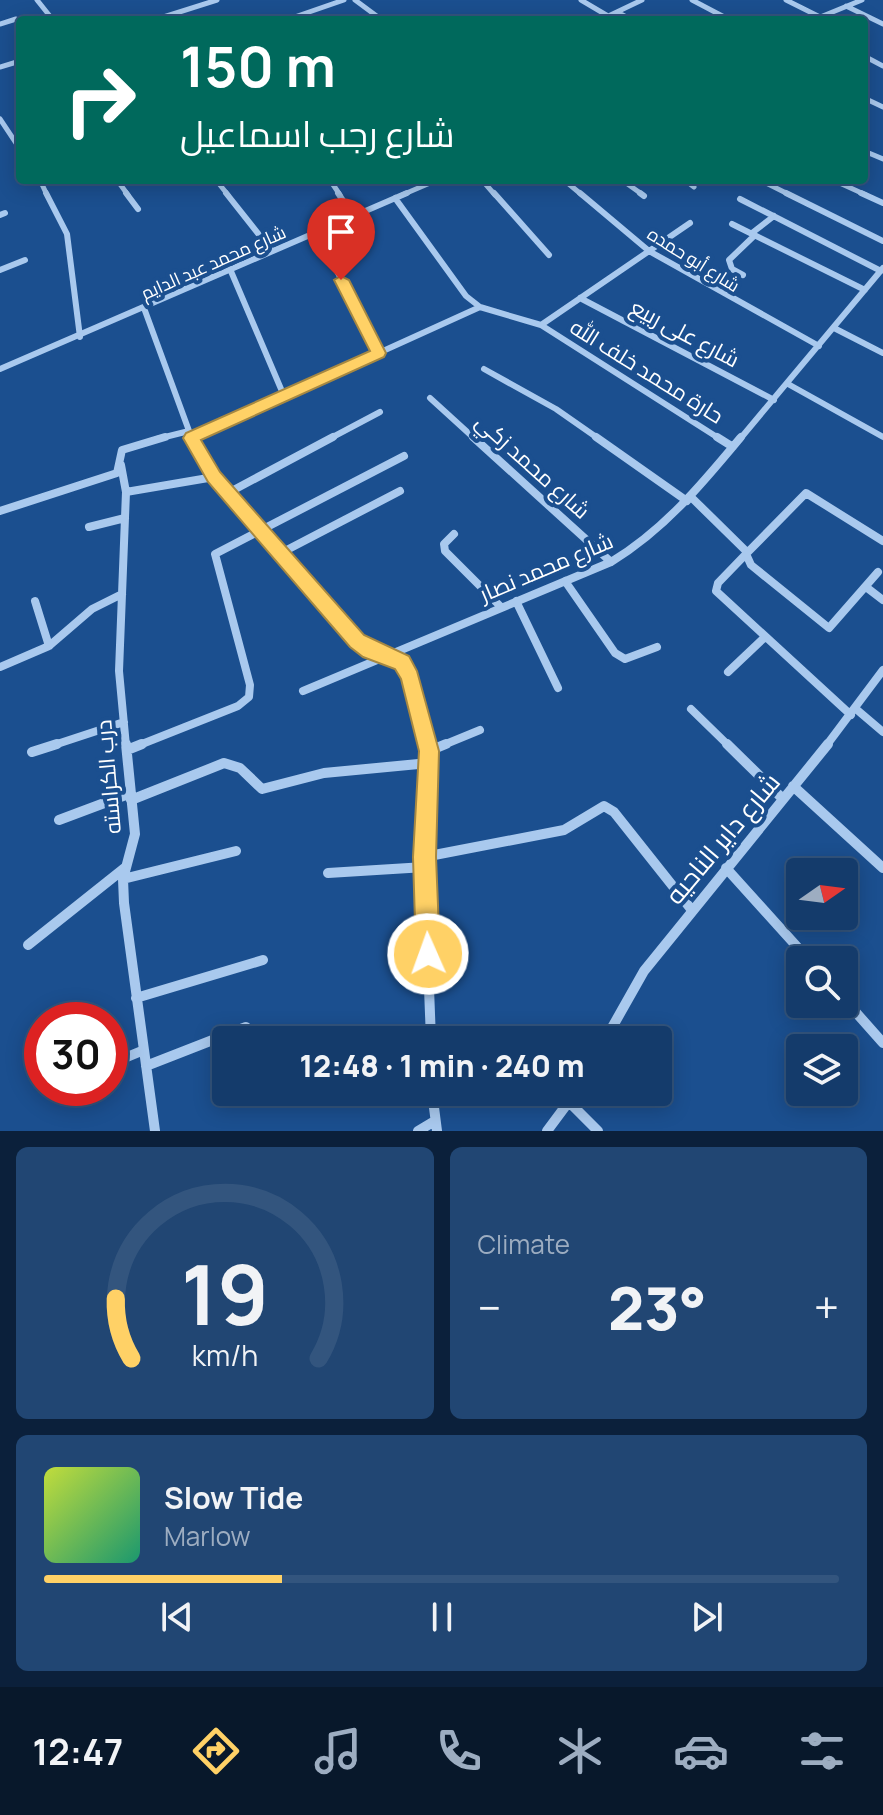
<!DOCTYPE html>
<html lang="en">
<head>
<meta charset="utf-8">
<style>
  :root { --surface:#143b6b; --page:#214673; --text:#f1f3f6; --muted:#9dadc1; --line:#33557e; --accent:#ffd166 }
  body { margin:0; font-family:Manrope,Cairo,sans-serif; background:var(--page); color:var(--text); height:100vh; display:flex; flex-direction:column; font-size:30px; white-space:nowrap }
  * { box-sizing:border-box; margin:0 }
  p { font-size:26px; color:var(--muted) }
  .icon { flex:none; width:44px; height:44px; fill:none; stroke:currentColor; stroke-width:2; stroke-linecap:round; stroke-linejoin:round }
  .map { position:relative; height:1131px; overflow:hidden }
  .panel { display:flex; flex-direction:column; gap:16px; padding:16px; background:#0b203b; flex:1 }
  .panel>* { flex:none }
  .top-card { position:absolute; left:16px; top:16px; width:852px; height:168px; border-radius:8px; box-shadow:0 4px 20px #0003,0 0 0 2px var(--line); background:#00695c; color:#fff; overflow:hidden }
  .needle { width:52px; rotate:76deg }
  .tools { position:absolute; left:786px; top:858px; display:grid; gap:16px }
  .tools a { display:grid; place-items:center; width:72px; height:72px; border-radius:8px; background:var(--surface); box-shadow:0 4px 20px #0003,0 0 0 2px var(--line); font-size:40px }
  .speed { position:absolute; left:24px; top:1002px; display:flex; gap:16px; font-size:40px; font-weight:700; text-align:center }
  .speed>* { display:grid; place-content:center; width:104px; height:104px; border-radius:50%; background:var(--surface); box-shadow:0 4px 20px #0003,0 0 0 2px var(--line); line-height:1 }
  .speed .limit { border:12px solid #d22; background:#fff; color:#111 }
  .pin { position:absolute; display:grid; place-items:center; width:68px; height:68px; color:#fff; margin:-82px -34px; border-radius:50% 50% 50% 0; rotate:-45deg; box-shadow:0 0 8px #0007 }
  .pin .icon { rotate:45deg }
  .me { position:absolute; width:88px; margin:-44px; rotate:358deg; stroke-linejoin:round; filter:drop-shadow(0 0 6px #0008) }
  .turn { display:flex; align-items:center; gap:28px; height:168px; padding:0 32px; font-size:36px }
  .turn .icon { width:104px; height:104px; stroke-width:2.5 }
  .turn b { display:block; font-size:56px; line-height:68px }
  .big { font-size:60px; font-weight:800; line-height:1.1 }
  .panel .widget { flex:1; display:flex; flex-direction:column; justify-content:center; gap:12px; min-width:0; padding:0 28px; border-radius:12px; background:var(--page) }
  .panel .dial { align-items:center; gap:0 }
  .dial svg { height:208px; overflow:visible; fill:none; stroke:var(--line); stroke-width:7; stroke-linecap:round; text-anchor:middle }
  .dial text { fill:var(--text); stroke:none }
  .song { display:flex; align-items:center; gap:24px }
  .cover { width:96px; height:96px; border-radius:12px; background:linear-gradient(135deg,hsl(70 70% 55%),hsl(160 70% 35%)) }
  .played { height:8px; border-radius:4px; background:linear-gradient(90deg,var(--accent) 30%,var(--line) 30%) }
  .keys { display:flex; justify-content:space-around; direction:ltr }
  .heat { display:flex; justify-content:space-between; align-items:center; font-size:44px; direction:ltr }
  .panel .tiles { flex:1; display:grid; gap:16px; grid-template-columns:1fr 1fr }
  .widget:last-child { grid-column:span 2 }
  .trip { position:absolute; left:212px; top:1026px; width:460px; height:80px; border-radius:8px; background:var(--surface); box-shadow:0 4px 20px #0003,0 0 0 2px var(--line); font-weight:800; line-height:80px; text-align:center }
  .tabs { display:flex; height:128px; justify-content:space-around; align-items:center; background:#08182b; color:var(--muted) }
  .tabs .icon { width:56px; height:56px }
  .tabs .current { color:var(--accent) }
  .tabs b { font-size:36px; color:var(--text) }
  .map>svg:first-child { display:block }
</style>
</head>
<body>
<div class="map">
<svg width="883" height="1131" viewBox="0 0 883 1131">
  <rect width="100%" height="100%" fill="#1b4f8f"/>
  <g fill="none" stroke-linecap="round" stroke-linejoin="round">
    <!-- minor-far3 -->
    <path stroke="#a9c9ee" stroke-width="5" d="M 37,0 L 53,20
      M 355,0 L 382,20
      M 581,0 L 608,16
      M 692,0 L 730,20
      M 786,0 L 820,17
      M 846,6 L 883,24
      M 617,12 L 632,20
      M 154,20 L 217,0
      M 286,20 L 344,0
      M 600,20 L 642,0
      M 813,20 L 862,0
      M 0,24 L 16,19
      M 864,56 L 883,66
      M 0,67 L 20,61
      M 864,98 L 883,107
      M 0,119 L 20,149
      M 864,151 L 883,159
      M 40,180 L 47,195
      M 117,180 L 128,195
      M 216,180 L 228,195
      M 330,180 L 340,195
      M 482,180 L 495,195
      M 564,180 L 582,195
      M 622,180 L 643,195
      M 685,180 L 694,187
      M 833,180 L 866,195
      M 762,181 L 790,195
      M 402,195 L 437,180"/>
    <!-- minor-far2 -->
    <path stroke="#a9c9ee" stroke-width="6" d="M 46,193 L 67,234 L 80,337
      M 126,193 L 138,209
      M 226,193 L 272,251
      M 338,193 L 353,216
      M 494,193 L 549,255
      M 580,193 L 649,251 L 819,346
      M 640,193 L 644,196
      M 786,193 L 883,241
      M 861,193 L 883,203
      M 395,198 L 466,296 L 480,307 L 541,325 L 720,439
      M 740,199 L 881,271
      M 0,215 L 5,213
      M 732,224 L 865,290
      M 317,232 L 379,353
      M 752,233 L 774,216
      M 230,269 L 284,396
      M 0,270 L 25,260
      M 743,275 L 732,269 L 729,260 L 755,235
      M 580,298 L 774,400
      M 144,308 L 192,439
      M 541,325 L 690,223
      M 834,328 L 883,353
      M 0,369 L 407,193
      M 484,369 L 556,409 L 599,439
      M 788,384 L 883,437
      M 430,398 L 475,439
      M 191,438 L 480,307
      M 157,439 L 189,431
      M 329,439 L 380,412
      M 740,439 L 883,268"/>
    <!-- minor-far1 -->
    <path stroke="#a9c9ee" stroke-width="8" d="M 191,437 L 214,477 L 357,641 C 368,649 380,649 391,655 C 418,671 421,718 428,746
      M 473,437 L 611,562
      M 596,437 L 687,501
      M 717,437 L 733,447
      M 121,465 L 126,492 L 119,671 L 126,746
      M 126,492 L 214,477
      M 228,493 L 333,437
      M 691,497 L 747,552
      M 0,511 L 117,473 L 122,450 L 165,437
      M 89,527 L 125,518
      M 454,534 L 444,544 L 445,551 L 501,607
      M 281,553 L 400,491
      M 746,554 L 718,583 L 716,591 L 851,715
      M 878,572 L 829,628 L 751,565 L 746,554 L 806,493 L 883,541
      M 565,581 L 615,653 L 625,659 L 657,647
      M 866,587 L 883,600
      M 35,601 L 49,646
      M 516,601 L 558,688
      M 0,667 L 49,646 L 92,609 L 122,594
      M 728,672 L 765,637
      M 303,691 L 611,562 C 664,530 702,484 741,437
      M 691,709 L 729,746
      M 856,709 L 883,732
      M 51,746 L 124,722
      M 137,746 L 238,706 L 249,697 L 250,685 L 215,554 L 404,456
      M 441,746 L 480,730
      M 826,746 L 883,670"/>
    <!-- minor -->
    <path stroke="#a9c9ee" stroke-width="10" d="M 126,744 L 135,834 L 123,879 L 124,903 L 155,1131
      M 427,744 L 424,857 L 431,1040
      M 727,744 L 783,799
      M 127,750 L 142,744
      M 429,751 L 446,744
      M 32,752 L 57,744
      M 793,786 L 883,868
      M 131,800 L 224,763 L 240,768 L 262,789 L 324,773 L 429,763
      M 59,820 L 131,793
      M 424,857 L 564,830 L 604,806 L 614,812 L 691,909
      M 726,868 L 809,960
      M 328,873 L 425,867
      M 123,879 L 236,851
      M 28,945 L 126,867
      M 136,998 L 263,960
      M 844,999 L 883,1043
      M 605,1040 L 644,971 L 828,744
      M 110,1064 L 144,1050
      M 146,1066 L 246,1027
      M 432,1092 L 437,1131
      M 570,1103 L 598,1131
      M 418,1131 L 433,1122
      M 547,1131 L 576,1092"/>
  </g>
  <!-- route -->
  <path fill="#ffd166" stroke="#a68842" stroke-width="2" d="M 341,276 L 349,280 L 386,353 L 384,357 L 201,440 L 220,472 L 364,635 L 409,656 L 417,671 L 439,751 L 436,857 L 440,954 L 436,962 L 428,965 L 419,962 L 416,954 L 413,857 L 419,751 L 401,679 L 395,669 L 363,657 L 350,647 L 208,482 L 183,438 L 186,433 L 370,351 L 334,280 Z"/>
  <g text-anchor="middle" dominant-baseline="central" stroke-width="8" stroke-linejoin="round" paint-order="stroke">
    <!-- far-street labels -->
    <g font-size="18" fill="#fff" stroke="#1b4f8f">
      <text transform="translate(694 259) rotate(32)">شارع أبو حمده</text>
      <text transform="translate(213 262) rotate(-24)">شارع محمد عبد الدايم</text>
    </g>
    <!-- street labels -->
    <g font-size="22" fill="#fff" stroke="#1b4f8f">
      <text transform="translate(685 333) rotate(28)">شارع على ربيع</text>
      <text transform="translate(647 371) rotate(32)">حارة محمد خلف الله</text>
      <text transform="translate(533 466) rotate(42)">شارع محمد زكي</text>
      <text transform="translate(546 567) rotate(-23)">شارع محمد نصار</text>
      <text transform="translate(108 777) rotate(-95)">درب الكراسته</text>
    </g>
    <!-- near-street labels -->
    <g font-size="26" fill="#fff" stroke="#1b4f8f">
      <text transform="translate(722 838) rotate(-50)">شارع داير الناحيه</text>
    </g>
  </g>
</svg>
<div class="tools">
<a><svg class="needle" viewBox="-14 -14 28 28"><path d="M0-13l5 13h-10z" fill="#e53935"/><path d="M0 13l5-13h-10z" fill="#9dadc1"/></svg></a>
<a><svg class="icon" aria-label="search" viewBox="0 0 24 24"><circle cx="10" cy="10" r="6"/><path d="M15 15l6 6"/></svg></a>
<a><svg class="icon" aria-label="layers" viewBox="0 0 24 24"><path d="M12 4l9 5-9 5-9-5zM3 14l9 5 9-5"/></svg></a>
</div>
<div class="speed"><div class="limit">30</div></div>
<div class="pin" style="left:341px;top:280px;background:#d93025"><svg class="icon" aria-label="arrive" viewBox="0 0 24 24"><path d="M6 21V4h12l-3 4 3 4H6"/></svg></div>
<svg class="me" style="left:428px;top:954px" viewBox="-20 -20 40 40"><circle r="17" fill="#ffd166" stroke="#fff" stroke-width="3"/><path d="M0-11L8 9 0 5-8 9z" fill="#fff"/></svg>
<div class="trip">12:48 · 1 min · 240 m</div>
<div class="top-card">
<div class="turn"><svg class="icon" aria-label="right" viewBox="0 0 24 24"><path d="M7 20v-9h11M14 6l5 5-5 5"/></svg><div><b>150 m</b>شارع رجب اسماعيل</div></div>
</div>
</div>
<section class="panel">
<div class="tiles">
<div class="widget dial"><svg viewBox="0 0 100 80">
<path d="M14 69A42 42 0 1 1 86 69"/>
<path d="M14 69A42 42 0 0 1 8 46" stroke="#ffd166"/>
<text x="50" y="56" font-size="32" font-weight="700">19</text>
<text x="50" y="72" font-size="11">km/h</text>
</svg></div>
<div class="widget"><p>Climate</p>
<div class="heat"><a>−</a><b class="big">23°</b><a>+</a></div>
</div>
<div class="widget">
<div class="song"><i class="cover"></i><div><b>Slow Tide</b><p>Marlow</p></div></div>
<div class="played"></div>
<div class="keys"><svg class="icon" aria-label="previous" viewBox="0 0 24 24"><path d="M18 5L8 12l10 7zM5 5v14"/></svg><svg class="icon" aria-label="pause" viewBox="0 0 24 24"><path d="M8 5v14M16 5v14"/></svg><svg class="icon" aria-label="next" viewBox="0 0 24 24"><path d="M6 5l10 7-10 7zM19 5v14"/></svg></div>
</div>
</div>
</section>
<nav class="tabs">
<b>12:47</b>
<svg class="icon current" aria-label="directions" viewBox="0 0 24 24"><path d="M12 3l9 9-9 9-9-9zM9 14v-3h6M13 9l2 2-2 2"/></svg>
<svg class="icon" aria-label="music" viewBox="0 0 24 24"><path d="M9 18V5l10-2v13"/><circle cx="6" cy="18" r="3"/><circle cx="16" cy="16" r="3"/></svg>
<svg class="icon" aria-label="phone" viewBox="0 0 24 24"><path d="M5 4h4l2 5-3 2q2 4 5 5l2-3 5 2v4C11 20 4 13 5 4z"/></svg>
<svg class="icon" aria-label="climate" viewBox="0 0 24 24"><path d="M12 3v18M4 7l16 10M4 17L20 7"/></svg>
<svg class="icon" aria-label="car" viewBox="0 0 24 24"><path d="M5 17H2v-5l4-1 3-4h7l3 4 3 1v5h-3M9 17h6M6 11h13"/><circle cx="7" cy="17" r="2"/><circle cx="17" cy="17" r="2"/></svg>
<svg class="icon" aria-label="filters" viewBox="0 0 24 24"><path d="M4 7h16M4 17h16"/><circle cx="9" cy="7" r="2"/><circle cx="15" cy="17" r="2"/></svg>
</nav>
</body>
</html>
